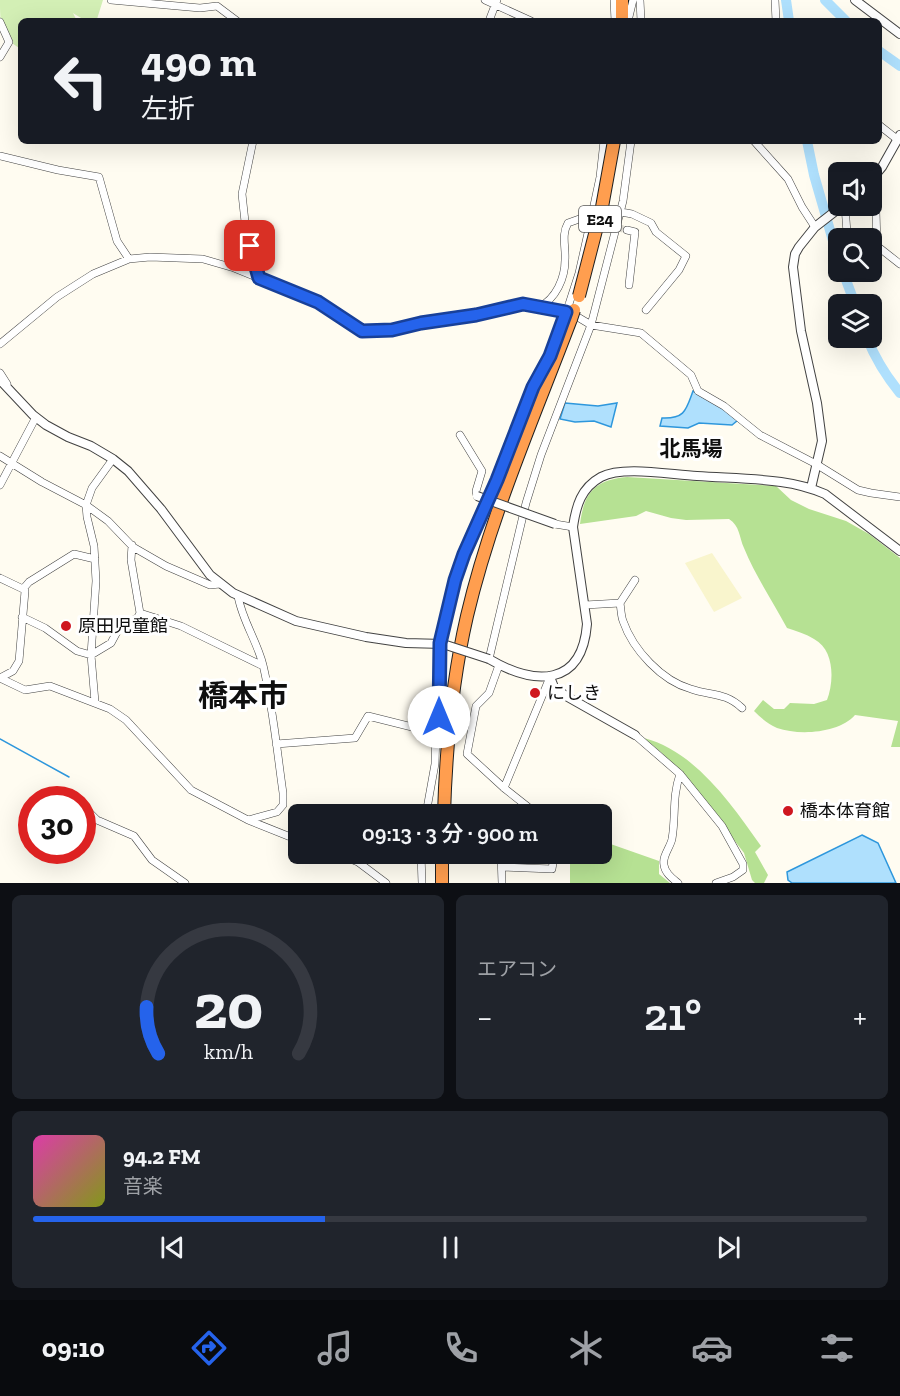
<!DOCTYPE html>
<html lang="ja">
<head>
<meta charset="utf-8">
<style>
  :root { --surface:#171b24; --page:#20242c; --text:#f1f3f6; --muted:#9ea1a6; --line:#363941; --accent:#2563eb }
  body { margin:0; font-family:"Zilla Slab","Noto Sans JP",serif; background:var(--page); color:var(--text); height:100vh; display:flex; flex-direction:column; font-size:22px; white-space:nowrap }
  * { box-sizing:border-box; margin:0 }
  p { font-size:20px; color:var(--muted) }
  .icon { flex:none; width:33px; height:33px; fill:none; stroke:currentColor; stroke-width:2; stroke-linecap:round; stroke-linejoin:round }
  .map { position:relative; height:883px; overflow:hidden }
  .side { display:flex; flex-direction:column; gap:12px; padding:12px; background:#0d0f14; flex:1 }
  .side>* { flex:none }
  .hud { position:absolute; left:18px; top:18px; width:864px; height:126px; border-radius:9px; box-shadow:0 6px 24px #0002; background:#171b24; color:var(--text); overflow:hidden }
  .fabs { position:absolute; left:828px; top:162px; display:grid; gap:12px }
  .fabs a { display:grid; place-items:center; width:54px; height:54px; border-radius:9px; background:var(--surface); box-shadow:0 6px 24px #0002; font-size:30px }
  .speed { position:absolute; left:18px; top:786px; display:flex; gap:12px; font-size:30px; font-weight:700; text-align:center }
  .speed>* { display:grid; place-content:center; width:78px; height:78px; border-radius:50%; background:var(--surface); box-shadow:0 6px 24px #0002; line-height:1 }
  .speed .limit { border:9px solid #d22; background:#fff; color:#111 }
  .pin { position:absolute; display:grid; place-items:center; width:51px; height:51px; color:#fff; margin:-26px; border-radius:12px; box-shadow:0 3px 9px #0006 }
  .me { position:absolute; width:66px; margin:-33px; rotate:0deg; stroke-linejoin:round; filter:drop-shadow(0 0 4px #0008) }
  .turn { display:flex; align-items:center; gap:21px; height:126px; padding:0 24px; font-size:27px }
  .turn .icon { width:78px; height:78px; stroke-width:2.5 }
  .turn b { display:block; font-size:42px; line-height:51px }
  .big { font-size:45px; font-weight:600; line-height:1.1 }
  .side .card { flex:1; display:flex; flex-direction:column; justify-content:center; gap:9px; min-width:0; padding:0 21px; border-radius:9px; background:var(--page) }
  .side .dial { align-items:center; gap:0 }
  .dial svg { height:156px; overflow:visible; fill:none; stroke:var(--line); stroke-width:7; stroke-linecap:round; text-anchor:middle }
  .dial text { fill:var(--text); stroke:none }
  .song { display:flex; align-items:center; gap:18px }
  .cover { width:72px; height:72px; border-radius:9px; background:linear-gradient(135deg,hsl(320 70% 55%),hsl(70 70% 35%)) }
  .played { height:6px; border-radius:3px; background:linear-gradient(90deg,var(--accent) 35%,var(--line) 35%) }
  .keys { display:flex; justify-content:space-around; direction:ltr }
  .heat { display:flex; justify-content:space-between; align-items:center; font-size:33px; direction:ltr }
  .side .tiles { flex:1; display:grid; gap:12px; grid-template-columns:1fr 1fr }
  .card:last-child { grid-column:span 2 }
  .trip { position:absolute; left:288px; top:804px; width:324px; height:60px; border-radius:9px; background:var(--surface); box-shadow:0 6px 24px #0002; font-weight:600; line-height:60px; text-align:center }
  .dock { display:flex; height:96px; justify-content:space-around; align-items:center; background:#090b0e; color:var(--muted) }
  .dock .icon { width:42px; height:42px }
  .dock .current { color:var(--accent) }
  .dock b { font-size:27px; color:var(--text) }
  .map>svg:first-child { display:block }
</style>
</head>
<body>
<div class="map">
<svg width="900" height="883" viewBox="0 0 900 883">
  <rect width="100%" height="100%" fill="#fffcf1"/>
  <!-- farmland -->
  <path fill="#f9f5cd" d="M 712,553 L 742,598 L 714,612 L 685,563 Z"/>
  <!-- green -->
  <path fill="#d3efb5" d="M 0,0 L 103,0 L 97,19 C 88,24 81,18 73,13 L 77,21 L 21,21 L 21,49 C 0,37 0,23 0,0 Z"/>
  <!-- forest -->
  <path fill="#b6e193" d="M 627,477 L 776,486 L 791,500 L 809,509 L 846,521 L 869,534 L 900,558 L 900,747 L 891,747 L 898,721 L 855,715 C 839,733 800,736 777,728 C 768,724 761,718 754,711 L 763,700 L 774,709 L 784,709 L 790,703 L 814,704 L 827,700 C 834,682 835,650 814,639 C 806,634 796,631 787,628 C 773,602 755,575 744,548 C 739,537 740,526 729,519 L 686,520 L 671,518 L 646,511 L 636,516 L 580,524 C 584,493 594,480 627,477 Z
    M 644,738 C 695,751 732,805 761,846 L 755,852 L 768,875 L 764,883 L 755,883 L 752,880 L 744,853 L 689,781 L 663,754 Z
    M 602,841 L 659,861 L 659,874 L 670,883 L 570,883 L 570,854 L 602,854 Z"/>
  <!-- water -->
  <path fill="#afe0fd" stroke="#2e97dc" stroke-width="1.5" d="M 693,391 L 719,406 L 738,420 L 732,425 L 699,423 L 688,428 L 660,426 L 662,418 C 685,419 686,410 693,391 Z
    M 565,403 L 598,406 L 617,403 L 611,427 L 594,421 L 575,422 L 560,419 Z
    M 862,835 L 878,843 L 896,883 L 792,883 L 788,880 L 787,872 Z"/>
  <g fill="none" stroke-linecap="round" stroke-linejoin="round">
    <!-- stream -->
    <path stroke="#2e97dc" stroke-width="1.5" d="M 0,739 L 69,777"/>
    <!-- river -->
    <path stroke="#afe0fd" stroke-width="10" d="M 786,0 L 789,21
      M 825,0 L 846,21
      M 879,51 L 900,66
      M 807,141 L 814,175 L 838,258
      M 843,272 L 855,304
      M 867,338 C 875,358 886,376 900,393"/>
    <!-- minor-tunnel -->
    <path stroke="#dbd8cf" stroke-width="7" stroke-dasharray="7 3.5" stroke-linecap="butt" d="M 596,222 L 627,230"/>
    <defs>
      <path id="minor" d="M 111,0 L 200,8 L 217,6 L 237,21
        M 485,0 L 531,21
        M 614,0 L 615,21
        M 640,0 L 641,21
        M 775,0 L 776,21
        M 489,21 L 497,0
        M 628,21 L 633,0
        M 0,22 L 9,42 L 0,57
        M 879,125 L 898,140
        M 253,141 L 242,194 L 246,231 L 259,278
        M 754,141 L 788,179 L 802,207 L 815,227
        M 0,156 L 58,170 L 99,177 L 117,241 L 129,259
        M 875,176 L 877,246 L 900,264
        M 845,206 L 847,233 L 849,238
        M 621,212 L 632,214 L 651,223 L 656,232 L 686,256 L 679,270 L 646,310
        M 627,230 L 635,232 L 629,285
        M 539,307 C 556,299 565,278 565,260 C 566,247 561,235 568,223 L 582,218
        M 0,344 L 57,297 L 93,274 L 129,259 L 150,257 L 203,259 L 234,268 L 318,302 L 362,331 L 392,330 L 421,323 L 476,315 L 523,304 L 551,308 L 571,313 L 591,325 L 641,333 L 691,375 L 698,391 L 724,406 L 760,435 L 816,464 L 858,490 L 871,493 L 900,497
        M 0,373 L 7,384
        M 460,435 L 482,471 L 476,491 L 477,496
        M 0,456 L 42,482 L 86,505 L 108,521 L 133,547 L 166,566 L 210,585 L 220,584
        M 0,485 L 36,417
        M 555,524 L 573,527
        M 132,545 L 131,560 L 140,613
        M 0,578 L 23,589
        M 23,589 L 29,582 L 74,554 L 95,559
        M 238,596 C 242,620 257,641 263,665 C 273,707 277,751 283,793 L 283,805 L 277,812 L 248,820
        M 620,603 C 621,609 621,616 623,621 C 633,650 662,681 691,689 C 711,696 725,692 742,708
        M 585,605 L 620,603 L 635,580
        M 140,613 L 181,626 L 263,666
        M 22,617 L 45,628 L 77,651 L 91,655 L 111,643 L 118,630 L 138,617 L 140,613
        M 489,659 L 526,503 L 541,455 L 591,325 L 623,201 L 631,141
        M 499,665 L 489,693 L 476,706 L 467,754 L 504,788 L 528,807 L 533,814
        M 0,678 L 25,690 L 50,686 L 110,709 L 126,720 L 191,790 L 248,820 L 298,840
        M 0,678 L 13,671 L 19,661 L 25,591 L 23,589
        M 95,702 L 91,655 L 96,581 L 94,546 L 87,517 L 86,505 L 92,488 L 113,459
        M 635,735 L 680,774 L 722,826 L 743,864 L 743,870 L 733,877 L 716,883
        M 276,744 L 355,738 L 368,716 L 436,733
        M 504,788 L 550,677
        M 74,795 L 78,800
        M 82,805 L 97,820 L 134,836 L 152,860 L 185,883
        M 426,814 L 435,764 L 436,733 L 439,717 L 440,643 L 455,580 L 464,554 L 507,458 L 533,387 L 550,356 L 569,304 L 579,273 L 590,224 L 600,177 L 604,141
        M 338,854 L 358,862 L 386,883
        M 421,854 L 422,883
        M 501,854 L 502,883
        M 502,867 L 552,869 L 554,857 L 516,854
        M 678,883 C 672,878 665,873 664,865 C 662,856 670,848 672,839 C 676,816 672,797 680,774"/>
      <path id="tertiary" d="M 855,0 L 900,34
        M 872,179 L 882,167 L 900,135
        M 0,380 L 33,415 L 46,425 L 68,437 L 91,446 L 113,459 L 128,471 L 161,509 L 210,575 L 233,593 L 296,621 L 366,637 L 406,643 L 443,644
        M 811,488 L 822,441 L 817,403 L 801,331 L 793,267 L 795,254 L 799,247 L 815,227 L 842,206
        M 489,659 C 535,686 582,687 587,624 L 573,527 C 576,506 581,488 601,477 C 623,465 672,475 697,476 C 725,478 753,478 781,482 C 796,484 811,488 825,494 L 900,551
        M 550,677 L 554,687 L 566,696 L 635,735"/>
      <path id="motorway" d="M 622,0 L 622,21
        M 444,814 C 446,748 452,681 467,616 C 491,514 534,417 571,319
        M 442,883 L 442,854"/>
    </defs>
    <!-- minor casing -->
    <use href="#minor" stroke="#424242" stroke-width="8"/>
    <!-- tertiary casing -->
    <use href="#tertiary" stroke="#424242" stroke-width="10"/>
    <!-- motorway casing -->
    <use href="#motorway" stroke="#202020" stroke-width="14"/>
    <!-- minor -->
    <use href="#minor" stroke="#fff" stroke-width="7"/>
    <!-- tertiary -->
    <use href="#tertiary" stroke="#fff" stroke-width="8"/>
    <!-- motorway -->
    <use href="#motorway" stroke="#ff9e4f" stroke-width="12"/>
    <defs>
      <path id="tertiary-bridge" d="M 477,496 L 555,524
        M 443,644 L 489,659"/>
      <path id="motorway-bridge" d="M 579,296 L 602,207 L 614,141
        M 571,319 L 574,310"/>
    </defs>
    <!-- tertiary-bridge casing -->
    <use href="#tertiary-bridge" stroke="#424242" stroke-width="10" stroke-linecap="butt"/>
    <!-- motorway-bridge casing -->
    <use href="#motorway-bridge" stroke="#202020" stroke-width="14" stroke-linecap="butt"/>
    <!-- tertiary-bridge -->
    <use href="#tertiary-bridge" stroke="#fff" stroke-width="8"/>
    <!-- motorway-bridge -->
    <use href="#motorway-bridge" stroke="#ff9e4f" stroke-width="12"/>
  </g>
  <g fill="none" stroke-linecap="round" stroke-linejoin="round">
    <defs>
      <path id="route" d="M 250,246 L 259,278 L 318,302 L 362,331 L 392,330 L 421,323 L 476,315 L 523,304 L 566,312 L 550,356 L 533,387 L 497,480 L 464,554 L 455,580 L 440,643 L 439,717"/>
    </defs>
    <!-- route casing -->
    <use href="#route" stroke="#184099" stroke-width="15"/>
    <!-- route -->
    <use href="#route" stroke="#2563eb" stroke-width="10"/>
  </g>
  <!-- markers -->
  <g fill="#cf1720" stroke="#fff" stroke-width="2">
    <circle cx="66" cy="626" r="6"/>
    <circle cx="535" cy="693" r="6"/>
    <circle cx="788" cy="811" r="6"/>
  </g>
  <g text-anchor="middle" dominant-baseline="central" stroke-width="6" stroke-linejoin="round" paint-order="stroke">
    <!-- shield labels -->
    <rect fill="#fff" stroke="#575757" stroke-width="1.5" x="579" y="206" width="42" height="26" rx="4.5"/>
    <g font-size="16" font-weight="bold" fill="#0f0f0f">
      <text x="600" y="219">E24</text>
    </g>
    <!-- poi labels -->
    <g font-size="18" fill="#0f0f0f" stroke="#fff" text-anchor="start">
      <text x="78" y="626">原田児童館</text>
      <text x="547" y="693">にしき</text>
      <text x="800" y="811">橋本体育館</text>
    </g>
    <!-- quarter labels -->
    <g font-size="21" font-weight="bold" fill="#0f0f0f" stroke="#fff">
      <text x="691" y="448">北馬場</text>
    </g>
    <!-- town labels -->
    <g font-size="30" font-weight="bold" fill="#0f0f0f" stroke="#fff">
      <text x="243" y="696">橋本市</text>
    </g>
  </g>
</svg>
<div class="fabs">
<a><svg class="icon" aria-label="sound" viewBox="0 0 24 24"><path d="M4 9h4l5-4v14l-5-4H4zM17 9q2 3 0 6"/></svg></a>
<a><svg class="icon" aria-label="search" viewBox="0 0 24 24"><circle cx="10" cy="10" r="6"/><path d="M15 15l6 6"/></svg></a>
<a><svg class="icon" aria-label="layers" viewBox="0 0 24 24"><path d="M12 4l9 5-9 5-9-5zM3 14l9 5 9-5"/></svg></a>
</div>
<div class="speed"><div class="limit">30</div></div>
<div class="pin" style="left:250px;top:246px;background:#d93025"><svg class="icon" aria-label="arrive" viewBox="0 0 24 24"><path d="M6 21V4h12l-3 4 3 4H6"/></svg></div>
<svg class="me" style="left:439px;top:717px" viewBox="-20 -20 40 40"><circle r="19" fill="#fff"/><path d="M0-13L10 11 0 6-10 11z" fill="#2563eb"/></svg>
<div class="trip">09:13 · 3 分 · 900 m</div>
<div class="hud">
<div class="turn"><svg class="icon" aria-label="left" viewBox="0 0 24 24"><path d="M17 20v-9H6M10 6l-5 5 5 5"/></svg><div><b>490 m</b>左折</div></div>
</div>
</div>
<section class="side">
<div class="tiles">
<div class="card dial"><svg viewBox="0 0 100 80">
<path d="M14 69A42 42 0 1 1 86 69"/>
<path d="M14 69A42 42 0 0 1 8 45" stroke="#2563eb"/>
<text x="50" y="56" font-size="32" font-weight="700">20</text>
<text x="50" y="72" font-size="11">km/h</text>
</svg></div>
<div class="card"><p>エアコン</p>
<div class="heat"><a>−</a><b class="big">21°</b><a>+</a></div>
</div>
<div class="card">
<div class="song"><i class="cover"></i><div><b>94.2 FM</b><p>音楽</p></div></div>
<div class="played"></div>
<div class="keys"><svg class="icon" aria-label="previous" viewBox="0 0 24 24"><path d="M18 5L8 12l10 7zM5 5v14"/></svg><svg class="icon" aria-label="pause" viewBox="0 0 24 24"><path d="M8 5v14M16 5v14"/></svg><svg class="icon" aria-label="next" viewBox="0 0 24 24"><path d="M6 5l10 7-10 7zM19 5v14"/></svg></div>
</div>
</div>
</section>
<nav class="dock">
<b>09:10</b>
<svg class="icon current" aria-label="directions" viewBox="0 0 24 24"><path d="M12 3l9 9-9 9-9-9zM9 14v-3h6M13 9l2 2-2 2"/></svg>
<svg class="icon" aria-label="music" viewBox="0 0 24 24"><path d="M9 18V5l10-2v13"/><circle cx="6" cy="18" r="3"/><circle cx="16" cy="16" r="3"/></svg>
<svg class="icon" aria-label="phone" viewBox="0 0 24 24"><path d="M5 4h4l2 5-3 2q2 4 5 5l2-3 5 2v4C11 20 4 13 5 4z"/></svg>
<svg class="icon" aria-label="climate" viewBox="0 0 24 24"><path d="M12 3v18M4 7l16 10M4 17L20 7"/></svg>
<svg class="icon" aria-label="car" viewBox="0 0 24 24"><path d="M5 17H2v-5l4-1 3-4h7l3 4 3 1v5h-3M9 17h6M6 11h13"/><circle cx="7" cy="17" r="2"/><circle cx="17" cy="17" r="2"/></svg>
<svg class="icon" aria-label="filters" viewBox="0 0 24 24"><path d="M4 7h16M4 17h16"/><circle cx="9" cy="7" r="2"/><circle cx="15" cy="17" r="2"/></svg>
</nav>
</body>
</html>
